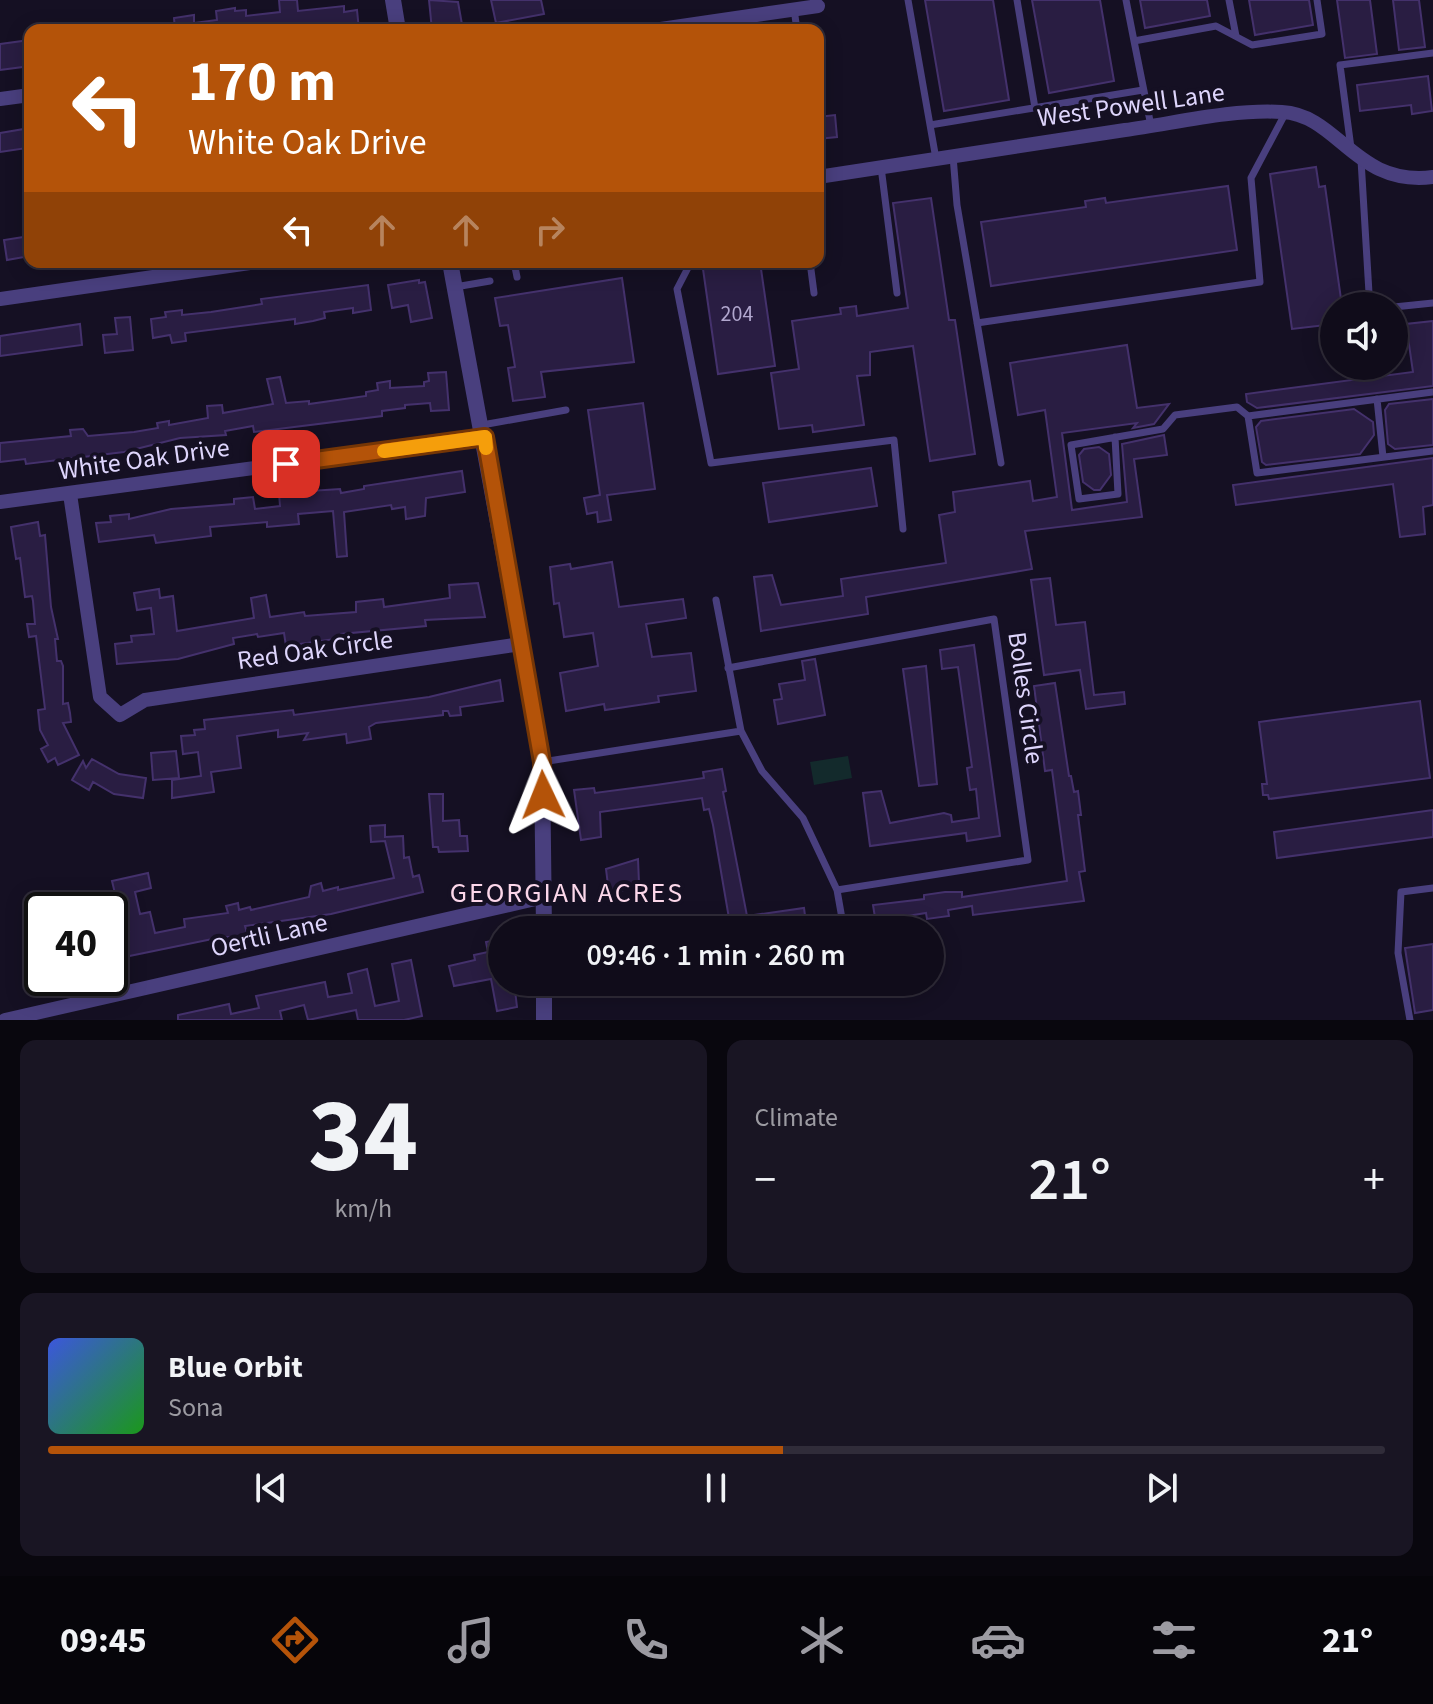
<!DOCTYPE html>
<html lang="en">
<head>
<meta charset="utf-8">
<style>
  :root { --surface:#100c1a; --page:#191523; --text:#f1f3f6; --muted:#9c9ba2; --line:#302c39; --accent:#b45309 }
  body { margin:0; font-family:"Source Sans 3",sans-serif; background:var(--page); color:var(--text); height:100vh; display:flex; flex-direction:column; font-size:30px; white-space:nowrap }
  * { box-sizing:border-box; margin:0 }
  p { font-size:26px; color:var(--muted) }
  .icon { flex:none; width:44px; height:44px; fill:none; stroke:currentColor; stroke-width:2; stroke-linecap:round; stroke-linejoin:round }
  .map { position:relative; height:1020px; overflow:hidden }
  .details { display:flex; flex-direction:column; gap:20px; padding:20px; background:#09070e; flex:1 }
  .details>* { flex:none }
  .guide { position:absolute; left:24px; top:24px; width:800px; height:244px; border-radius:16px; box-shadow:0 4px 20px #0003,0 0 0 2px var(--line); background:#b45309; color:#fff; overflow:hidden }
  .fabs { position:absolute; left:1320px; top:292px; display:grid; gap:16px }
  .fabs a { display:grid; place-items:center; width:88px; height:88px; border-radius:50%; background:var(--surface); box-shadow:0 4px 20px #0003,0 0 0 2px var(--line); font-size:40px }
  .speed { position:absolute; left:24px; top:892px; display:flex; gap:16px; font-size:40px; font-weight:700; text-align:center }
  .speed>* { display:grid; place-content:center; width:104px; height:104px; border-radius:50%; background:var(--surface); box-shadow:0 4px 20px #0003,0 0 0 2px var(--line); line-height:1 }
  .speed .limit { border:4px solid #111; border-radius:12px; background:#fff; color:#111 }
  .pin { position:absolute; display:grid; place-items:center; width:68px; height:68px; color:#fff; margin:-34px; border-radius:16px; box-shadow:0 4px 12px #0006 }
  .me { position:absolute; width:88px; margin:-44px; rotate:358deg; stroke-linejoin:round; filter:drop-shadow(0 0 6px #0008) }
  .turn { display:flex; align-items:center; gap:28px; height:168px; padding:0 32px; font-size:36px }
  .turn .icon { width:104px; height:104px; stroke-width:2.5 }
  .turn b { display:block; font-size:56px; line-height:68px }
  .lanes { display:flex; align-items:center; height:76px; padding:0 32px; background:#0003; justify-content:center; gap:40px; direction:ltr }
  .lanes .off { opacity:.35 }
  .big { font-size:60px; font-weight:600; line-height:1.1 }
  .details .card { flex:1; display:flex; flex-direction:column; justify-content:center; gap:12px; min-width:0; padding:0 28px; border-radius:16px; background:var(--page) }
  .details .dial { align-items:center; gap:0 }
  .dial b { font-size:104px; line-height:1 }
  .song { display:flex; align-items:center; gap:24px }
  .cover { width:96px; height:96px; border-radius:12px; background:linear-gradient(135deg,hsl(230 70% 55%),hsl(120 70% 35%)) }
  .played { height:8px; border-radius:4px; background:linear-gradient(90deg,var(--accent) 55%,var(--line) 55%) }
  .keys { display:flex; justify-content:space-around; direction:ltr }
  .heat { display:flex; justify-content:space-between; align-items:center; font-size:44px; direction:ltr }
  .details .tiles { flex:1; display:grid; gap:20px; grid-template-columns:1fr 1fr }
  .card:last-child { grid-column:span 2 }
  .trip { position:absolute; left:488px; top:916px; width:456px; height:80px; border-radius:40px; background:var(--surface); box-shadow:0 4px 20px #0003,0 0 0 2px var(--line); font-weight:600; line-height:80px; text-align:center }
  .menu { display:flex; height:128px; justify-content:space-around; align-items:center; background:#06050a; color:var(--muted) }
  .menu .icon { width:56px; height:56px }
  .menu .active { color:var(--accent) }
  .menu b { font-size:36px; color:var(--text) }
  .map>svg:first-child { display:block }
</style>
</head>
<body>
<div class="map">
<svg width="1433" height="1020" viewBox="0 0 1433 1020">
  <rect width="100%" height="100%" fill="#151023"/>
  <!-- green -->
  <path fill="#132a2c" d="M 848,756 L 852,778 L 814,785 L 810,762 Z"/>
  <!-- building -->
  <path fill="#291d42" stroke="#44316c" stroke-width="2" d="M 279,0 L 297,0 L 298,11 L 344,6 L 344,12 L 357,10 L 359,30 L 316,30 L 316,26 L 288,30 L 175,30 L 174,18 L 194,15 L 194,23 L 217,20 L 216,11 L 235,8 L 235,11 L 246,10 L 246,16 L 280,12 Z
    M 429,0 L 458,2 L 463,30 L 432,30 Z
    M 491,0 L 541,0 L 544,14 L 496,23 Z
    M 925,0 L 993,0 L 1009,100 L 944,111 Z
    M 1032,0 L 1100,0 L 1114,81 L 1049,93 Z
    M 1140,0 L 1207,0 L 1210,16 L 1145,28 Z
    M 1249,0 L 1309,0 L 1313,25 L 1255,35 Z
    M 1337,0 L 1370,0 L 1377,54 L 1345,58 Z
    M 1393,0 L 1419,0 L 1425,47 L 1399,50 Z
    M 30,40 L 30,66 L 0,70 L 0,44 Z
    M 1428,76 L 1432,111 L 1412,114 L 1411,105 L 1360,111 L 1357,85 Z
    M 835,115 L 837,137 L 818,139 L 818,117 Z
    M 24,129 L 27,148 L 0,152 L 0,133 Z
    M 1316,167 L 1319,187 L 1325,186 L 1342,306 L 1334,306 L 1334,324 L 1292,329 L 1270,174 Z
    M 1228,186 L 1237,250 L 991,286 L 981,222 L 1086,207 L 1085,201 L 1105,198 L 1106,203 Z
    M 931,198 L 949,320 L 955,320 L 975,454 L 930,461 L 913,346 L 870,352 L 870,375 L 857,376 L 864,425 L 813,432 L 812,425 L 779,429 L 771,373 L 799,369 L 792,321 L 841,314 L 840,308 L 856,306 L 857,316 L 908,308 L 893,203 Z
    M 30,236 L 30,256 L 7,260 L 4,240 Z
    M 760,262 L 775,366 L 718,374 L 703,269 Z
    M 622,278 L 634,362 L 541,372 L 545,397 L 513,401 L 508,368 L 515,367 L 508,325 L 500,326 L 495,298 Z
    M 419,280 L 419,283 L 425,282 L 432,318 L 411,322 L 408,305 L 392,308 L 388,285 Z
    M 368,285 L 371,310 L 353,313 L 353,308 L 324,312 L 325,318 L 313,321 L 295,324 L 295,319 L 185,333 L 186,341 L 172,343 L 170,335 L 153,338 L 151,319 L 166,317 L 165,312 L 182,310 L 182,315 L 211,312 L 262,304 L 261,299 Z
    M 130,317 L 133,350 L 105,353 L 103,335 L 117,334 L 115,318 Z
    M 1433,321 L 1433,386 L 1257,408 L 1247,402 L 1246,394 L 1413,372 L 1406,324 Z
    M 80,324 L 82,345 L 0,356 L 0,336 Z
    M 1127,345 L 1137,408 L 1169,404 L 1154,424 L 1133,428 L 1137,423 L 1062,433 L 1072,510 L 1127,502 L 1122,444 L 1164,435 L 1167,455 L 1134,459 L 1142,517 L 1025,531 L 1032,569 L 866,597 L 868,614 L 761,631 L 754,577 L 772,575 L 781,605 L 843,596 L 841,579 L 946,563 L 939,515 L 955,512 L 953,492 L 1030,481 L 1033,501 L 1057,497 L 1045,410 L 1018,415 L 1010,363 Z
    M 446,372 L 449,410 L 431,411 L 430,403 L 405,405 L 405,408 L 382,411 L 382,416 L 254,432 L 253,426 L 225,431 L 226,435 L 180,438 L 124,452 L 26,464 L 25,459 L 0,462 L 0,443 L 71,436 L 70,430 L 83,429 L 88,436 L 134,432 L 158,428 L 157,423 L 169,421 L 169,425 L 208,418 L 207,406 L 222,405 L 223,413 L 273,404 L 267,379 L 280,377 L 286,403 L 309,401 L 309,404 L 366,396 L 366,392 L 378,390 L 377,383 L 390,381 L 390,388 L 424,386 L 424,382 L 429,381 L 428,373 Z
    M 1433,399 L 1433,445 L 1395,449 L 1388,444 L 1385,410 L 1389,404 Z
    M 643,403 L 655,489 L 607,495 L 611,520 L 598,522 L 597,512 L 587,514 L 584,498 L 600,495 L 588,410 Z
    M 1354,409 L 1373,422 L 1374,435 L 1360,454 L 1266,465 L 1262,462 L 1256,427 L 1261,421 Z
    M 1099,447 L 1109,454 L 1111,475 L 1100,490 L 1094,490 L 1083,482 L 1079,455 L 1084,449 Z
    M 1433,458 L 1433,505 L 1423,507 L 1425,534 L 1400,537 L 1393,484 L 1236,505 L 1233,485 Z
    M 871,468 L 877,506 L 769,522 L 763,483 Z
    M 462,471 L 465,492 L 426,498 L 425,516 L 406,519 L 405,507 L 392,509 L 391,505 L 344,512 L 347,556 L 337,557 L 333,511 L 298,514 L 299,524 L 267,527 L 267,522 L 210,527 L 211,536 L 156,543 L 154,535 L 99,542 L 96,523 L 111,522 L 110,516 L 129,514 L 129,519 L 171,509 L 234,504 L 234,499 L 253,497 L 255,509 L 280,506 L 279,493 L 340,489 L 341,493 L 364,489 L 364,486 Z
    M 38,522 L 40,536 L 45,535 L 51,607 L 58,639 L 55,639 L 57,661 L 61,661 L 63,666 L 63,704 L 68,703 L 70,713 L 71,722 L 63,723 L 79,755 L 58,765 L 55,758 L 48,762 L 41,749 L 48,745 L 40,730 L 38,710 L 45,709 L 36,636 L 29,637 L 27,624 L 35,624 L 33,601 L 32,596 L 25,597 L 20,558 L 16,559 L 11,527 Z
    M 612,562 L 619,607 L 683,599 L 686,618 L 646,624 L 652,657 L 691,653 L 696,691 L 658,696 L 659,702 L 605,710 L 604,704 L 566,711 L 560,673 L 598,666 L 593,633 L 564,637 L 559,603 L 554,604 L 550,567 L 570,564 L 571,569 Z
    M 1050,578 L 1056,625 L 1085,622 L 1094,695 L 1124,692 L 1125,704 L 1086,709 L 1080,670 L 1044,675 L 1031,580 Z
    M 478,583 L 485,617 L 425,620 L 426,626 L 341,634 L 342,638 L 286,646 L 284,633 L 258,637 L 257,634 L 233,638 L 234,644 L 178,659 L 117,664 L 115,644 L 132,642 L 131,636 L 154,634 L 151,608 L 137,610 L 134,593 L 159,589 L 160,598 L 173,596 L 177,631 L 254,618 L 251,598 L 266,595 L 270,617 L 304,612 L 305,616 L 356,612 L 356,602 L 383,599 L 384,607 L 450,598 L 449,585 Z
    M 974,645 L 1000,836 L 967,841 L 966,833 L 870,846 L 863,793 L 881,791 L 890,823 L 944,813 L 951,815 L 952,822 L 979,818 L 976,789 L 970,790 L 967,768 L 972,767 L 958,667 L 942,669 L 940,650 Z
    M 815,659 L 825,715 L 778,724 L 774,700 L 782,699 L 779,684 L 805,680 L 802,661 Z
    M 926,666 L 937,784 L 919,786 L 903,669 Z
    M 500,680 L 503,701 L 460,707 L 461,715 L 450,716 L 448,711 L 443,711 L 443,715 L 376,723 L 369,727 L 371,739 L 347,743 L 346,734 L 304,740 L 308,733 L 278,737 L 278,730 L 237,736 L 241,768 L 211,772 L 214,792 L 172,798 L 172,780 L 201,776 L 198,752 L 183,754 L 181,736 L 195,735 L 194,730 L 205,729 L 204,720 L 293,710 L 294,715 L 429,697 Z
    M 1055,683 L 1069,776 L 1071,776 L 1074,792 L 1078,791 L 1081,815 L 1078,815 L 1085,871 L 1079,872 L 1084,901 L 973,915 L 972,906 L 948,910 L 949,916 L 927,919 L 926,913 L 895,918 L 896,930 L 877,930 L 873,905 L 924,899 L 924,895 L 945,892 L 962,892 L 962,897 L 1067,881 L 1052,770 L 1045,771 L 1034,686 Z
    M 1420,701 L 1430,778 L 1269,799 L 1268,795 L 1263,795 L 1262,784 L 1267,784 L 1259,722 Z
    M 176,751 L 179,778 L 153,780 L 151,753 Z
    M 92,759 L 119,774 L 146,778 L 143,798 L 114,794 L 93,782 L 89,790 L 72,780 L 83,761 L 86,768 Z
    M 722,769 L 726,791 L 723,792 L 747,916 L 804,908 L 807,930 L 731,930 L 713,825 L 709,809 L 704,810 L 702,798 L 600,812 L 601,837 L 581,840 L 574,790 L 594,788 L 595,793 L 656,785 L 704,778 L 703,772 Z
    M 429,794 L 443,794 L 443,821 L 459,820 L 460,836 L 467,836 L 468,851 L 439,852 L 438,847 L 433,847 Z
    M 1433,810 L 1433,837 L 1277,858 L 1274,832 Z
    M 385,825 L 385,837 L 403,836 L 404,858 L 409,857 L 413,877 L 419,875 L 423,892 L 331,914 L 245,926 L 248,936 L 230,940 L 230,937 L 222,937 L 110,960 L 110,946 L 125,943 L 122,932 L 129,931 L 125,910 L 119,910 L 112,881 L 148,873 L 151,888 L 135,892 L 140,914 L 150,912 L 155,933 L 185,927 L 184,919 L 228,913 L 226,906 L 238,903 L 239,910 L 250,907 L 251,910 L 309,897 L 311,886 L 321,883 L 323,891 L 338,887 L 338,890 L 394,878 L 385,841 L 371,842 L 370,826 Z
    M 638,859 L 639,883 L 621,886 L 622,891 L 609,893 L 606,869 Z
    M 502,939 L 502,982 L 514,982 L 517,1007 L 497,1011 L 491,979 L 454,986 L 449,966 L 475,960 L 474,955 L 488,952 L 486,942 Z
    M 1433,944 L 1433,1010 L 1415,1013 L 1405,948 Z
    M 411,960 L 422,1016 L 404,1020 L 358,1020 L 356,1010 L 308,1020 L 304,1005 L 280,1011 L 282,1020 L 178,1020 L 178,1015 L 229,1004 L 231,1014 L 259,1008 L 256,996 L 325,982 L 328,997 L 352,993 L 348,974 L 367,969 L 375,1006 L 399,1001 L 392,964 Z"/>
  <g fill="none" stroke-linecap="round" stroke-linejoin="round">
    <!-- service -->
    <path stroke="#493f7e" stroke-width="7" d="M 908,0 L 936,159
      M 1017,0 L 1035,108
      M 1126,0 L 1134,41
      M 1229,0 L 1236,36
      M 794,9 L 797,30
      M 930,125 L 1143,90
      M 1151,126 L 1134,41 L 1216,26 L 1252,45 L 1322,34 L 1317,0
      M 1351,148 L 1340,65 L 1433,53
      M 953,156 L 957,205 L 1001,463
      M 1361,160 L 1369,293 L 1379,306
      M 881,167 L 897,293
      M 514,262 L 517,277
      M 691,262 L 677,289 L 711,463 L 894,440 L 903,529
      M 810,262 L 814,293
      M 455,287 L 490,281
      M 1394,307 L 1433,303
      M 977,323 L 1260,282 L 1251,178 L 1286,112
      M 1433,392 L 1248,416 L 1257,473 L 1433,451
      M 1377,399 L 1383,457
      M 482,425 L 566,410
      M 1115,437 L 1118,494 L 1079,499 L 1071,445 L 1163,429 L 1175,415 L 1237,407 L 1248,416
      M 716,600 L 741,731 L 762,771 L 803,818 L 837,890 L 844,930
      M 728,668 L 994,619 L 1028,860 L 837,890
      M 542,762 L 741,731
      M 1410,1020 L 1398,953 L 1401,892 L 1433,888"/>
    <!-- minor -->
    <path stroke="#493f7e" stroke-width="14" d="M 654,30 L 818,6
      M 0,99 L 30,95
      M 818,177 C 920,161 1023,146 1125,130 C 1176,123 1231,109 1282,112 C 1339,115 1355,187 1433,177
      M 0,299 L 257,262
      M 70,494 L 100,697 L 120,715 L 145,700 L 521,644
      M 0,502 L 485,437
      M 5,1020 L 544,897"/>
    <!-- tertiary -->
    <path stroke="#493f7e" stroke-width="16" d="M 393,0 L 398,30
      M 450,262 L 542,762 L 544,930
      M 544,982 L 544,1020"/>
  </g>
  <g fill="none" stroke-linecap="round" stroke-linejoin="round">
    <defs>
      <path id="route" d="M 286,464 L 485,437 L 542,762 L 543,795"/>
    </defs>
    <!-- route casing -->
    <use href="#route" stroke="#753606" stroke-width="20"/>
    <!-- route -->
    <use href="#route" stroke="#b45309" stroke-width="14"/>
    <!-- slow -->
    <path stroke="#f59e0b" stroke-width="14" d="M 384,451 L 485,437 L 486,448"/>
  </g>
  <g text-anchor="middle" dominant-baseline="central" stroke-width="8" stroke-linejoin="round" paint-order="stroke">
    <!-- number labels -->
    <g font-size="22" fill="#b1a7ce">
      <text x="737" y="314">204</text>
    </g>
    <!-- street labels -->
    <g font-size="26" fill="#ded5fc" stroke="#151023">
      <text transform="translate(1131 105) rotate(-8)">West Powell Lane</text>
      <text transform="translate(144 459) rotate(-8)">White Oak Drive</text>
      <text transform="translate(315 650) rotate(-8)">Red Oak Circle</text>
      <text transform="translate(1026 698) rotate(82)">Bolles Circle</text>
      <text transform="translate(269 935) rotate(-13)">Oertli Lane</text>
    </g>
    <!-- neighbourhood labels -->
    <g font-size="28" letter-spacing="2" fill="#fcd7ea" stroke="#151023">
      <text x="567" y="893">GEORGIAN ACRES</text>
    </g>
  </g>
</svg>
<div class="fabs">
<a><svg class="icon" aria-label="sound" viewBox="0 0 24 24"><path d="M4 9h4l5-4v14l-5-4H4zM17 9q2 3 0 6"/></svg></a>
</div>
<div class="speed"><div class="limit">40</div></div>
<div class="pin" style="left:286px;top:464px;background:#d93025"><svg class="icon" aria-label="arrive" viewBox="0 0 24 24"><path d="M6 21V4h12l-3 4 3 4H6"/></svg></div>
<svg class="me" style="left:543px;top:795px" viewBox="-20 -20 40 40"><path d="M0-17L14 15 0 8-14 15z" fill="#b45309" stroke="#fff" stroke-width="4"/></svg>
<div class="trip">09:46 · 1 min · 260 m</div>
<div class="guide">
<div class="turn"><svg class="icon" aria-label="left" viewBox="0 0 24 24"><path d="M17 20v-9H6M10 6l-5 5 5 5"/></svg><div><b>170 m</b>White Oak Drive</div></div>
<div class="lanes"><svg class="icon" aria-label="left" viewBox="0 0 24 24"><path d="M17 20v-9H6M10 6l-5 5 5 5"/></svg><svg class="icon off" aria-label="ahead" viewBox="0 0 24 24"><path d="M12 20V5M6 11l6-6 6 6"/></svg><svg class="icon off" aria-label="ahead" viewBox="0 0 24 24"><path d="M12 20V5M6 11l6-6 6 6"/></svg><svg class="icon off" aria-label="right" viewBox="0 0 24 24"><path d="M7 20v-9h11M14 6l5 5-5 5"/></svg></div>
</div>
</div>
<section class="details">
<div class="tiles">
<div class="card dial"><b>34</b><p>km/h</p></div>
<div class="card"><p>Climate</p>
<div class="heat"><a>−</a><b class="big">21°</b><a>+</a></div>
</div>
<div class="card">
<div class="song"><i class="cover"></i><div><b>Blue Orbit</b><p>Sona</p></div></div>
<div class="played"></div>
<div class="keys"><svg class="icon" aria-label="previous" viewBox="0 0 24 24"><path d="M18 5L8 12l10 7zM5 5v14"/></svg><svg class="icon" aria-label="pause" viewBox="0 0 24 24"><path d="M8 5v14M16 5v14"/></svg><svg class="icon" aria-label="next" viewBox="0 0 24 24"><path d="M6 5l10 7-10 7zM19 5v14"/></svg></div>
</div>
</div>
</section>
<nav class="menu">
<b>09:45</b>
<svg class="icon active" aria-label="directions" viewBox="0 0 24 24"><path d="M12 3l9 9-9 9-9-9zM9 14v-3h6M13 9l2 2-2 2"/></svg>
<svg class="icon" aria-label="music" viewBox="0 0 24 24"><path d="M9 18V5l10-2v13"/><circle cx="6" cy="18" r="3"/><circle cx="16" cy="16" r="3"/></svg>
<svg class="icon" aria-label="phone" viewBox="0 0 24 24"><path d="M5 4h4l2 5-3 2q2 4 5 5l2-3 5 2v4C11 20 4 13 5 4z"/></svg>
<svg class="icon" aria-label="climate" viewBox="0 0 24 24"><path d="M12 3v18M4 7l16 10M4 17L20 7"/></svg>
<svg class="icon" aria-label="car" viewBox="0 0 24 24"><path d="M5 17H2v-5l4-1 3-4h7l3 4 3 1v5h-3M9 17h6M6 11h13"/><circle cx="7" cy="17" r="2"/><circle cx="17" cy="17" r="2"/></svg>
<svg class="icon" aria-label="filters" viewBox="0 0 24 24"><path d="M4 7h16M4 17h16"/><circle cx="9" cy="7" r="2"/><circle cx="15" cy="17" r="2"/></svg>
<b>21°</b>
</nav>
</body>
</html>
